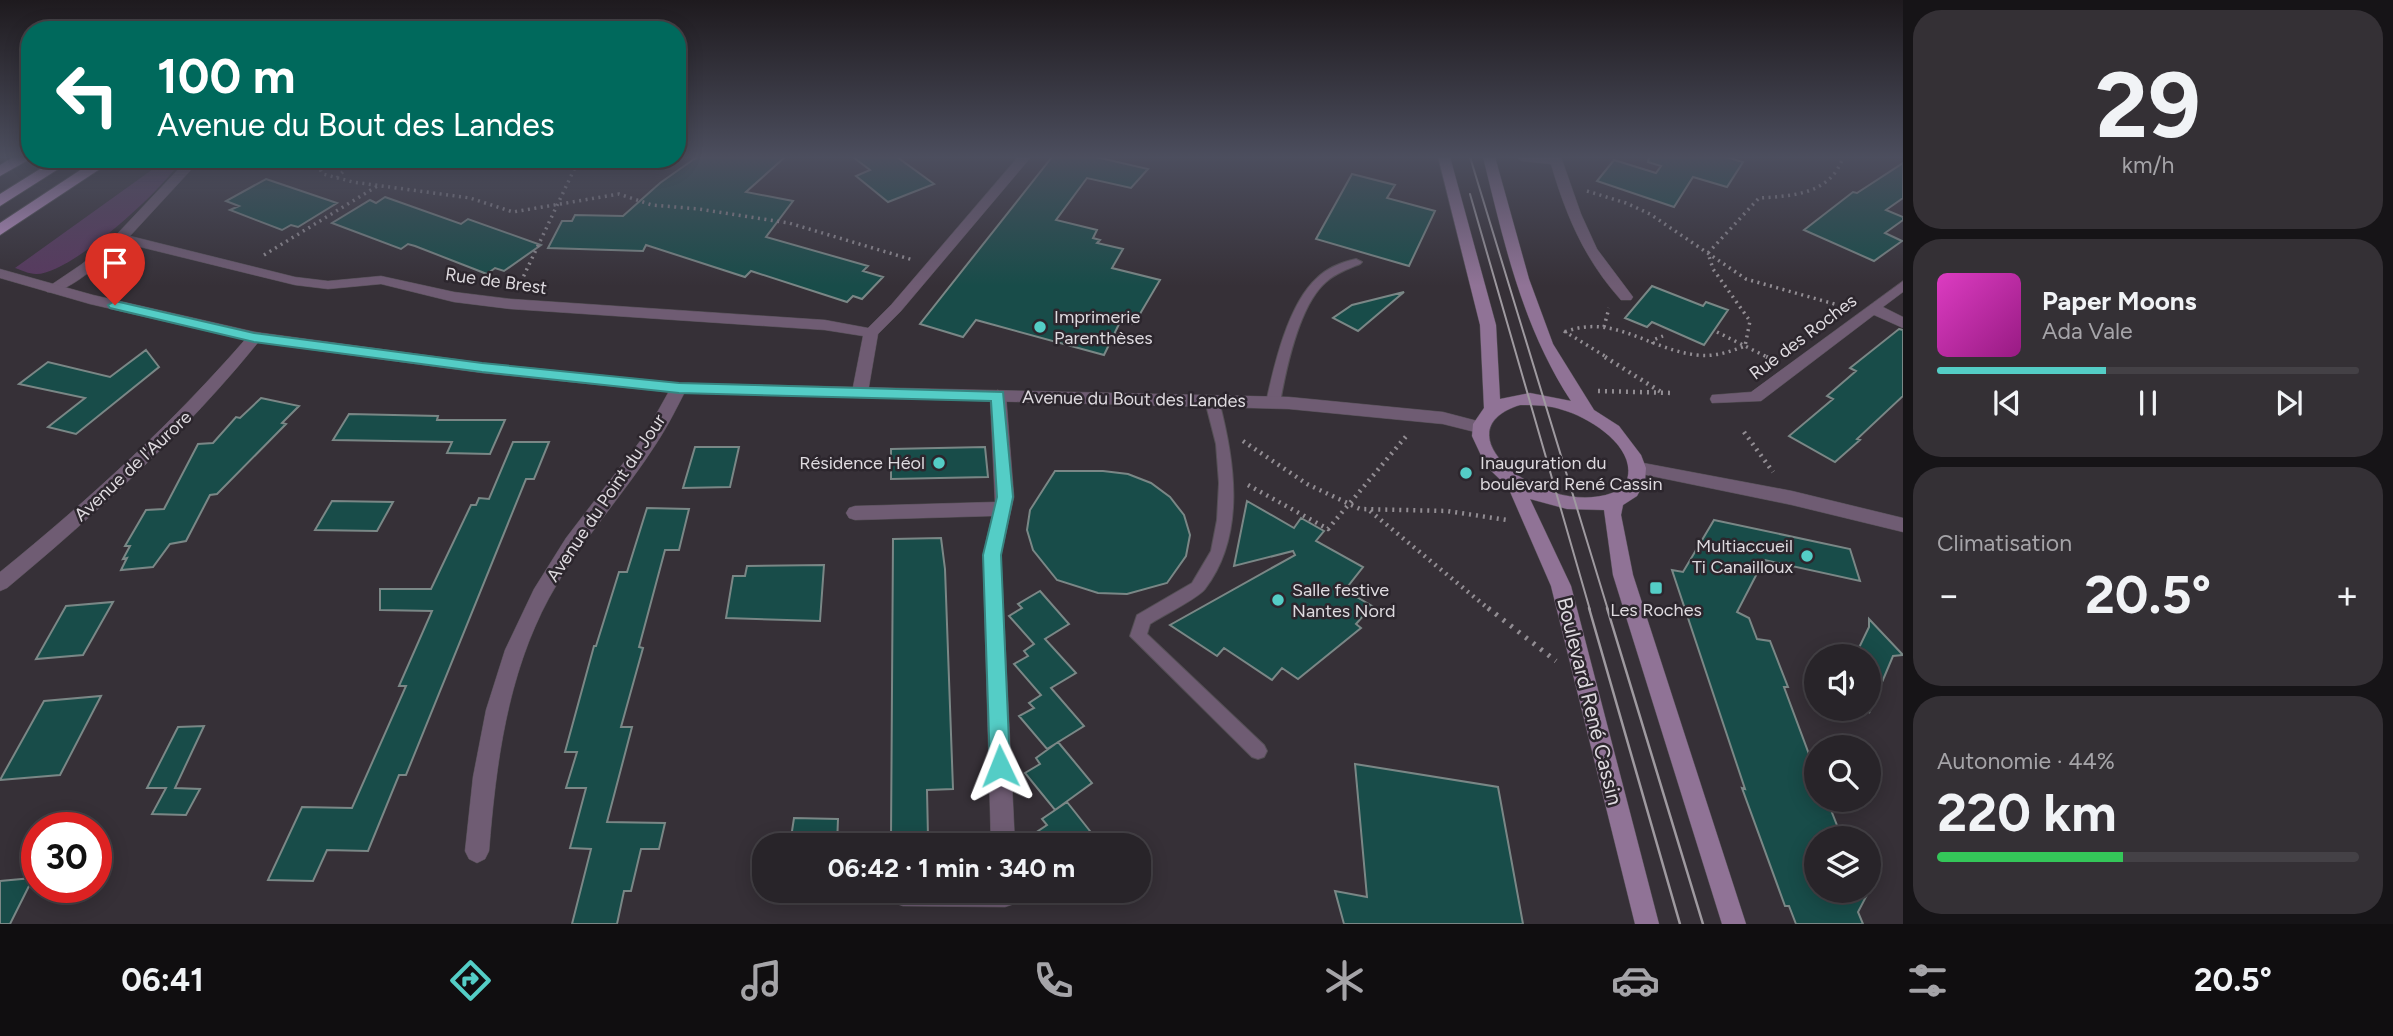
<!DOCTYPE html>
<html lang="fr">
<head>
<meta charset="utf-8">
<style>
  :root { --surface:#282429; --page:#343035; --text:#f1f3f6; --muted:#a5a4a8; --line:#444146; --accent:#54cdc6 }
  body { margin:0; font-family:Figtree,sans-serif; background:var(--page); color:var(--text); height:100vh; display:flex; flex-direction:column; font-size:26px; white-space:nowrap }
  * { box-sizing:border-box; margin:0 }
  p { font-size:23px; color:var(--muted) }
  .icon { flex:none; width:38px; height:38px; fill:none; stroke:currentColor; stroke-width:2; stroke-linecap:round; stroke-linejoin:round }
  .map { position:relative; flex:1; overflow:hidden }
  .side { display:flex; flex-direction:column; gap:10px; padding:10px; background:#161417; width:490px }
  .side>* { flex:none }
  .banner { position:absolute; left:21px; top:21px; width:665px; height:147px; border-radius:28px; box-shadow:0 4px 18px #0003,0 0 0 2px var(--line); background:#00695c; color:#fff; overflow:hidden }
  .controls { position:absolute; left:1804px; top:644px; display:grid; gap:14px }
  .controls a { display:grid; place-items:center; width:77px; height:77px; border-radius:50%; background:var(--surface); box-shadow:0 4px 18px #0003,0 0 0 2px var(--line); font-size:35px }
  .speed { position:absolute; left:21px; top:812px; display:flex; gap:14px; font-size:35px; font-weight:700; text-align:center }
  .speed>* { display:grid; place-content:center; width:91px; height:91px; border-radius:50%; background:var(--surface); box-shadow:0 4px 18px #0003,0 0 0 2px var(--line); line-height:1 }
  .speed .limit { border:10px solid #d22; background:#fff; color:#111 }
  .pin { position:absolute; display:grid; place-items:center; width:60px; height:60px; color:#fff; margin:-72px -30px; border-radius:50% 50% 50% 0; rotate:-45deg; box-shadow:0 0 7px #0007 }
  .pin .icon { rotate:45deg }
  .me { position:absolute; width:77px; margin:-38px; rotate:358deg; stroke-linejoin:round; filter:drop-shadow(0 0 5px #0008) }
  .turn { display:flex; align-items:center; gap:24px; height:147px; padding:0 21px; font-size:32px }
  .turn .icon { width:91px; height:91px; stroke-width:2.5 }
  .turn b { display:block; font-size:49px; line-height:60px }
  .big { font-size:52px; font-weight:700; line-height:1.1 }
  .side .card { flex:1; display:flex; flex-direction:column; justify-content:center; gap:10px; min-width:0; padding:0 24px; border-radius:28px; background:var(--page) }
  .side .dial { align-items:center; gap:0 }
  .dial b { font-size:91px; line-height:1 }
  .song { display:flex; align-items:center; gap:21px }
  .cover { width:84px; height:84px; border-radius:10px; background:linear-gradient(135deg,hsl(310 70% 55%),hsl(310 70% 35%)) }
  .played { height:7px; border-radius:4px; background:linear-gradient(90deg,var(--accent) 40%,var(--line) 40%) }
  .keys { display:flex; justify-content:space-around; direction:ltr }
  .heat { display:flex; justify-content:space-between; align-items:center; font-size:38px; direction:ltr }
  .charge { height:10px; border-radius:5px; background:linear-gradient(90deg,#34c759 44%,var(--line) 0) }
  .trip { position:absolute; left:752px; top:833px; width:399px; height:70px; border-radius:28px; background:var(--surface); box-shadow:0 4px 18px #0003,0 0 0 2px var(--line); font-weight:700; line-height:70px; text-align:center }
  .dock { display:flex; height:112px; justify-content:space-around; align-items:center; background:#100e10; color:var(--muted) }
  .dock .icon { width:49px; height:49px }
  .dock .current { color:var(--accent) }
  .dock b { font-size:32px; color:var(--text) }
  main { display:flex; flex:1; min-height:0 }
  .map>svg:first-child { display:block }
</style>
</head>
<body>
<main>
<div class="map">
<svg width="1903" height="924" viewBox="0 0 1903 924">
  <rect width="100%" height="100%" fill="#363037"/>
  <!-- green -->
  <path fill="#58395f" d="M 167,159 L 182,159 C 164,189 70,275 36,274 C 29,274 21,270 15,268 Z"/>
  <!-- building -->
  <path fill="#184c49" stroke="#7a8786" stroke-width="2" d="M 697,157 L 785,157 L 746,192 L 793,201 L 766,237 L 868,266 L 863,271 L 883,277 L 862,299 L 853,296 L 847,302 L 751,271 L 745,277 L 646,245 L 643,251 L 548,248 L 562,221 L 572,221 L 575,215 L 623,216 L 660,183 Z
    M 853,157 L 897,157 L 934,184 L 888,202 L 856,176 L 870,170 Z
    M 1052,157 L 1096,157 L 1148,169 L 1131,188 L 1087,178 L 1056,220 L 1097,230 L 1093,238 L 1100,240 L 1097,243 L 1123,249 L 1112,268 L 1160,280 L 1134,324 L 1121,320 L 1104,355 L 976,320 L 963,337 L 920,324 Z
    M 1649,157 L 1726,157 L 1743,162 L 1727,187 L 1693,177 L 1674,207 L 1597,181 L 1614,160 L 1656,173 L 1661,166 L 1648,162 Z
    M 1903,163 L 1903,198 L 1886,210 L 1903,217 L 1903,220 L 1885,233 L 1902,241 L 1874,261 L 1804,230 L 1853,192 L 1857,193 Z
    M 1352,174 L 1395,185 L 1387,198 L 1435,211 L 1409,266 L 1316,239 Z
    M 266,179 L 337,203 L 298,227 L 291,225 L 282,230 L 230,210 L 239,206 L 226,201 Z
    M 385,197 L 461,224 L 468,219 L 541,245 L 504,271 L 495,268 L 487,274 L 415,246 L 408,244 L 401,249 L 332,223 L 370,200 L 376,203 Z
    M 1652,286 L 1703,306 L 1706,302 L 1728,310 L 1704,345 L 1652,322 L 1647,327 L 1625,318 Z
    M 1404,292 L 1358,331 L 1333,318 L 1352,305 Z
    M 1899,329 L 1903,330 L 1903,396 L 1857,439 L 1860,440 L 1835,462 L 1789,436 L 1833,399 L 1827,396 L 1856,371 L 1850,368 Z
    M 146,350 L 159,367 L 76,434 L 48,427 L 85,398 L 19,384 L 48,362 L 110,377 Z
    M 261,398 L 299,406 L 282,423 L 286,424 L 217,494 L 210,495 L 186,541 L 170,544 L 153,567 L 121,570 L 127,558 L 123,559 L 130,546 L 125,546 L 146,510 L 164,509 L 198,444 L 213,443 L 236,417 L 240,418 Z
    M 349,414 L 438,416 L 437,420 L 505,420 L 490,454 L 447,453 L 452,442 L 333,440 Z
    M 513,442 L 549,442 L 534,479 L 526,479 L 406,775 L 399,775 L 368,851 L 327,850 L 313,881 L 268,880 L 302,807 L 352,808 L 406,686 L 399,686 L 432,611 L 380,610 L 380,589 L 431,589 L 471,505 L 476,505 L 479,498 L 489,499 Z
    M 695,447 L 739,447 L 730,487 L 683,488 Z
    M 985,447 L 988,477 L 891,479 L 891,449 Z
    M 1055,471 L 1103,471 L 1128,474 L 1151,483 L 1170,497 L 1184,515 L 1190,535 L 1186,556 L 1167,583 L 1127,594 L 1098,593 L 1057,580 L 1033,550 L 1027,530 L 1030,510 Z
    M 332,501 L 393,502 L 377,531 L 315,530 Z
    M 1247,501 L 1294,528 L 1301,518 L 1324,531 L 1316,541 L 1363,567 L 1345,590 L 1372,606 L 1356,624 L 1361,628 L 1298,679 L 1282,668 L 1272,680 L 1224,648 L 1217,656 L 1170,625 L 1295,555 L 1293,551 L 1234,566 Z
    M 647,508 L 689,509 L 679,550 L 665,550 L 639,647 L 643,648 L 621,727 L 632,727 L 607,822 L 665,823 L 659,849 L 641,849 L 631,891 L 624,891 L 617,924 L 572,924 L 591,849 L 570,848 L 586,788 L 566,788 L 577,752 L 565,752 L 594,646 L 596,646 L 619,572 L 627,572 Z
    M 1714,520 L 1850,549 L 1860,581 L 1764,560 L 1737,612 L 1749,618 L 1757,639 L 1770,641 L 1788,687 L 1784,687 L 1816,773 L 1816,800 L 1827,800 L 1842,838 L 1816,838 L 1816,891 L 1869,891 L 1858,912 L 1863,924 L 1796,924 L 1789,906 L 1785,906 L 1742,788 L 1745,789 L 1672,570 L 1683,572 Z
    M 941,538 L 945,569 L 953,789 L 927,790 L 928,837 L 891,839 L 893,539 Z
    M 824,565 L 820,621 L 726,618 L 733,576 L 745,576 L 747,566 Z
    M 1040,591 L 1069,624 L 1045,639 L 1076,673 L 1051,688 L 1084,726 L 1047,749 L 1019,716 L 1034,708 L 1029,703 L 1041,695 L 1014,664 L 1028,656 L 1024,651 L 1034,644 L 1009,616 L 1022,608 L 1018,604 Z
    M 113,602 L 83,655 L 36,659 L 66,606 Z
    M 1869,619 L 1903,655 L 1893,656 L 1869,713 L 1869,656 L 1855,656 L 1869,627 Z
    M 101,696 L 60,775 L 0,780 L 44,701 Z
    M 204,726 L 175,788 L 200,789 L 186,815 L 152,814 L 166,788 L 147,788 L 178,727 Z
    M 1058,742 L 1092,783 L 1055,810 L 1025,773 L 1040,764 L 1036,758 Z
    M 1355,764 L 1498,787 L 1523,924 L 1344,924 L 1335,891 L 1367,897 Z
    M 1067,802 L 1101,845 L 1017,845 L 1047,825 L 1042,819 Z
    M 794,818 L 838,819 L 837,845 L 790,844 Z
    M 33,878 L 10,924 L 0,924 L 0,881 Z"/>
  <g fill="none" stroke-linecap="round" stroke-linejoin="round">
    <defs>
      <path id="service" d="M 1356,259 L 1362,262 L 1360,264 C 1348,269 1336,273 1326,282 C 1299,305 1286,369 1280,403 L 1278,406 L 1268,406 L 1266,403 C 1274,366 1288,304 1317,278 C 1327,268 1342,262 1356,259 Z
        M 1212,397 L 1219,401 C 1235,462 1246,535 1205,589 C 1197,599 1162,616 1150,624 L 1147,634 L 1264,745 L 1267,751 L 1264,757 L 1258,759 L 1252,757 L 1130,636 L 1137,615 L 1192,583 L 1211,551 L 1217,520 L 1219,483 L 1216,444 L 1205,401 Z"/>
      <path id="minor" d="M 1018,157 L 1031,157 L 901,311 L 878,334 L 868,392 L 860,398 L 852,392 L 863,336 L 825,330 L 511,309 L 454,302 L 381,284 L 328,289 L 295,285 L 124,243 C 108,256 67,296 47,292 L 45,289 L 82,264 L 116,235 L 188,159 L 201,159 L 130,236 L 295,277 L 328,281 L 381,276 L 454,292 L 511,299 L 825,320 L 868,328 L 891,305 Z
        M 1516,157 L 1561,157 L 1581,214 L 1597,249 L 1633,297 L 1631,300 L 1621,300 C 1585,260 1566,216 1551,164 L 1522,161 Z
        M 1903,281 L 1903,292 L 1883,307 L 1903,317 L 1903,328 L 1874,315 L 1761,401 L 1712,403 L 1710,399 L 1712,395 L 1751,392 Z
        M 255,332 L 260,334 L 263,337 L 260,340 C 185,433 98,512 7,588 L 0,591 L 0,572 C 90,499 174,422 250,334 Z
        M 679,383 L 687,388 C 677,407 668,426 656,444 C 622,497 579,543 549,598 C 507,676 496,764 489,851 L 485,859 L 477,863 L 469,859 L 465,851 L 473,777 L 486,710 L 505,650 L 534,589 L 566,538 L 644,436 L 673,384 Z
        M 998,390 L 1006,396 L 1014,497 L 1001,555 L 1015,845 L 991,845 L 983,555 L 992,516 L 855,520 L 849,518 L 846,513 L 849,508 L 855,506 L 995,502 L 990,396 Z
        M 892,891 L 1017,891 L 1014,904 L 1005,907 L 903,906 L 894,903 Z"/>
      <path id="tertiary" d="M 0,269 L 93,295 L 255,332 L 483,363 L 679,383 L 1289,397 L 1443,412 L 1485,423 L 1487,427 L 1479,433 L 1443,424 L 1289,409 L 679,393 L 483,373 L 255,342 L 90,304 L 0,278 Z
        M 1638,462 L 1792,491 L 1903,518 L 1903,532 L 1792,505 L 1632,472 L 1629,468 L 1632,464 Z"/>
      <path id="secondary" d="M 1438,157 L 1450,157 L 1496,325 L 1500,399 L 1530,393 L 1571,401 C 1522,326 1504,242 1483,157 L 1495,157 L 1529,279 L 1553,344 L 1594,410 L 1619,426 L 1641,455 L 1646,468 L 1645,481 L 1637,496 L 1623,505 L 1621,515 L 1633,575 L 1746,924 L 1722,924 L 1613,575 L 1604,510 L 1567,509 L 1530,499 L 1571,586 L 1659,924 L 1635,924 L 1551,586 L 1508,487 L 1486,466 L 1472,436 L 1473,424 L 1484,408 L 1480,325 ZM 1520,405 C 1534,405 1549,405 1563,410 C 1591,418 1644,451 1624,487 C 1559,529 1430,433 1520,405 Z"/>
      <path id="motorway" d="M 13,157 L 30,157 L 30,159 L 0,176 L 0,165 Z
        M 56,159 L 74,159 L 0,206 L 0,194 Z
        M 97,159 L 115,159 L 0,235 L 0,223 Z"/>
    </defs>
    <!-- service casing -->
    <use href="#service" stroke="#544f55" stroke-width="2"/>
    <!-- minor casing -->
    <use href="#minor" stroke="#544f55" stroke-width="1"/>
    <!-- tertiary casing -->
    <use href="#tertiary" stroke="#544f55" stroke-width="1"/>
    <!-- secondary casing -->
    <use href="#secondary" stroke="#544f55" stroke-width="1"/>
    <!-- motorway casing -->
    <use href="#motorway" stroke="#544f55" stroke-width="2"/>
    <!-- path-far2 -->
    <path stroke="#928d93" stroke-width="3.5" stroke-dasharray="2 4.5" stroke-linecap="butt" d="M 321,159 L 317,165 L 323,174 L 353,182 L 470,198 L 513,212 L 619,194 L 652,205 L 699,209 L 789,223 L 913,260
      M 337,178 L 348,166
      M 1587,191 L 1626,203 L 1650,214 L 1746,279 L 1838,305
      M 264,255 L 379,185
      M 518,288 L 579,159
      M 1604,327 L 1609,308
      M 1564,331 L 1608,358
      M 1565,332 C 1613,313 1650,350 1697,355 C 1715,357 1729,352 1745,346 L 1750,321 L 1713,269 L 1708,253 L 1759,198 C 1793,196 1831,194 1843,157
      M 1717,332 L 1769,358
      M 1653,344 L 1653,340 L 1663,336"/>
    <!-- path-far1 -->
    <path stroke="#928d93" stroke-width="4.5" stroke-dasharray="2 5" stroke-linecap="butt" d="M 1605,357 L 1661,392
      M 1766,357 L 1769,358
      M 1598,391 L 1674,393
      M 1744,432 L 1773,472
      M 1243,441 L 1307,484 L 1360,509 L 1447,511 L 1507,520
      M 1248,485 L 1328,529 L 1408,434
      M 1370,511 L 1490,610"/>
    <!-- path -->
    <path stroke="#928d93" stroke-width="5" stroke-dasharray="2.5 7" stroke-linecap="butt" d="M 1488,608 L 1556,661"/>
    <!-- service -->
    <use href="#service" fill="#6f5c73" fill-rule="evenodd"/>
    <!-- minor -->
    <use href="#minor" fill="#6f5c73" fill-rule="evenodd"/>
    <!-- tertiary -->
    <use href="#tertiary" fill="#6f5c73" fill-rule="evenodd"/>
    <!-- secondary -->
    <use href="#secondary" fill="#907396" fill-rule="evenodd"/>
    <!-- motorway -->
    <use href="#motorway" fill="#c094ca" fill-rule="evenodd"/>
    <!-- tram-far1 -->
    <path stroke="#9f9aa0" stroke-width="2" d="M 1470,157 L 1608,610
      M 1470,194 L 1590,610"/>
    <!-- tram -->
    <path stroke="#9f9aa0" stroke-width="2.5" d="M 1589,608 L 1680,924
      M 1607,608 L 1703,924"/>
  </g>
  <!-- sky -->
  <linearGradient id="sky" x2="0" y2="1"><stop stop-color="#1e1a1e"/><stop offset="0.55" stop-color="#4c4e5e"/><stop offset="1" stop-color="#4c4e5e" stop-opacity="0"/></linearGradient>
  <rect width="1903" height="286" fill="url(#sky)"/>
  <!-- route -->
  <path fill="#54cdc6" stroke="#378581" stroke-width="2" d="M 115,301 L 254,333 L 482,363 L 679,383 L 1003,392 L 1013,497 L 1001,555 L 1010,766 L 1007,773 L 1000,775 L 993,773 L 990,766 L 983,555 L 997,497 L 991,401 L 679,393 L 482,372 L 254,342 L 110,308 L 108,305 Z"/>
  <!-- markers -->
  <g fill="#54cdc6" stroke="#2c262d" stroke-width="2.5">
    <circle cx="1040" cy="327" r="7"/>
    <circle cx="939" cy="463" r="7"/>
    <circle cx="1466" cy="473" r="7"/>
    <circle cx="1807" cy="556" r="7"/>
    <rect x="1649" y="581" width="14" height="14" rx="3.5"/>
    <circle cx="1278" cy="600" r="7"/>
  </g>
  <g text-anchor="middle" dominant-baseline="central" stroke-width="5" stroke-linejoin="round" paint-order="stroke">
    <!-- street labels -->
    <g font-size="18" fill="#dedadf" stroke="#2c262d">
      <text transform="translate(496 281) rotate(8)">Rue de Brest</text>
      <text transform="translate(1803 337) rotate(-37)">Rue des Roches</text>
      <text transform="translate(1134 399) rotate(1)">Avenue du Bout des Landes</text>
      <text transform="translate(133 466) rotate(-43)">Avenue de l'Aurore</text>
      <text transform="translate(606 498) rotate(-56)">Avenue du Point du Jour</text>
    </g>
    <!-- poi labels -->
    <g font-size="18" fill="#dedadf" stroke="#2c262d" text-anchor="start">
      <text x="1054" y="317">Imprimerie<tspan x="1054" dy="21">Parenthèses</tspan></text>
      <text x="925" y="463" text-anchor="end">Résidence Héol</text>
      <text x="1480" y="463">Inauguration du<tspan x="1480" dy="21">boulevard René Cassin</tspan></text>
      <text x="1793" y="546" text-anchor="end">Multiaccueil<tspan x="1793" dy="21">Ti Canailloux</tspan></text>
      <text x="1292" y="590">Salle festive<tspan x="1292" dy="21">Nantes Nord</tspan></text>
      <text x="1656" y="610" text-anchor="middle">Les Roches</text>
    </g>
    <!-- near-street labels -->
    <g font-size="21" fill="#dedadf" stroke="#2c262d">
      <text transform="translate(1590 701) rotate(76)">Boulevard René Cassin</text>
    </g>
  </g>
</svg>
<div class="controls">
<a><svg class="icon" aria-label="sound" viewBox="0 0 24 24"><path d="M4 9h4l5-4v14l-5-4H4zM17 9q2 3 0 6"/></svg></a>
<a><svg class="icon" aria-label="search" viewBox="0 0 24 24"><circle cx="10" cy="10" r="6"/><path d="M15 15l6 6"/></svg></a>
<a><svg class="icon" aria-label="layers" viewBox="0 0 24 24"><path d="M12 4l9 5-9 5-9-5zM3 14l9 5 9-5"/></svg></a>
</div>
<div class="speed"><div class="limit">30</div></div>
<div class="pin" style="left:115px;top:305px;background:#d93025"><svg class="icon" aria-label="arrive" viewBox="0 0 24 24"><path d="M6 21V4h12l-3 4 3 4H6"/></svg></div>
<svg class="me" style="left:1000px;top:766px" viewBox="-20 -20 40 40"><path d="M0-17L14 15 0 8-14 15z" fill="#54cdc6" stroke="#fff" stroke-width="4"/></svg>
<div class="trip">06:42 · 1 min · 340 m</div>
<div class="banner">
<div class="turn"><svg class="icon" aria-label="left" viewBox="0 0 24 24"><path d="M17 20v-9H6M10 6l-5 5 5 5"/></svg><div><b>100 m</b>Avenue du Bout des Landes</div></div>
</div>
</div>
<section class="side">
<div class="card dial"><b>29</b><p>km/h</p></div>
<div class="card">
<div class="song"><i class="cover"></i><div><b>Paper Moons</b><p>Ada Vale</p></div></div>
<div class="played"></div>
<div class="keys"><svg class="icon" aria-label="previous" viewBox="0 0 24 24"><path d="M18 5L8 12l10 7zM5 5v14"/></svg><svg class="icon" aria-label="pause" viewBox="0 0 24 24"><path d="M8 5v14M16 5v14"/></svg><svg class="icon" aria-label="next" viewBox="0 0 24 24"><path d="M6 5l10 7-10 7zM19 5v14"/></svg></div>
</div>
<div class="card"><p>Climatisation</p>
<div class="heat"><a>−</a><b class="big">20.5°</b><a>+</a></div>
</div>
<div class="card"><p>Autonomie · 44%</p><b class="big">220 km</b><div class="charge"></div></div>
</section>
</main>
<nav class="dock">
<b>06:41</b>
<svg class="icon current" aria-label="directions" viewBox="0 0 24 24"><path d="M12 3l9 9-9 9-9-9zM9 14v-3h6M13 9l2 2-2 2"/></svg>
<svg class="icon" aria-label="music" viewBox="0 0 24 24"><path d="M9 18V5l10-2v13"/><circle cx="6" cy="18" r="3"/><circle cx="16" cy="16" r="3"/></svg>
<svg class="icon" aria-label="phone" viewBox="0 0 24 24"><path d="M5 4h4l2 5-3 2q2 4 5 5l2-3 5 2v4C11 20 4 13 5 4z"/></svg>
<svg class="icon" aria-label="climate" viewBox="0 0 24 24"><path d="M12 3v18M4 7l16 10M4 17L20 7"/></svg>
<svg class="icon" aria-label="car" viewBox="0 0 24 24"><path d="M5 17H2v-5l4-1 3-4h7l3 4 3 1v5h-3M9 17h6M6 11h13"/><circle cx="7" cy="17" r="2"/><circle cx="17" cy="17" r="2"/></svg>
<svg class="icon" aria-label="filters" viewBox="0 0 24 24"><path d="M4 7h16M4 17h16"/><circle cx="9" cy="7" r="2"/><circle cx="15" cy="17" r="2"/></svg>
<b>20.5°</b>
</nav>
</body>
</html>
